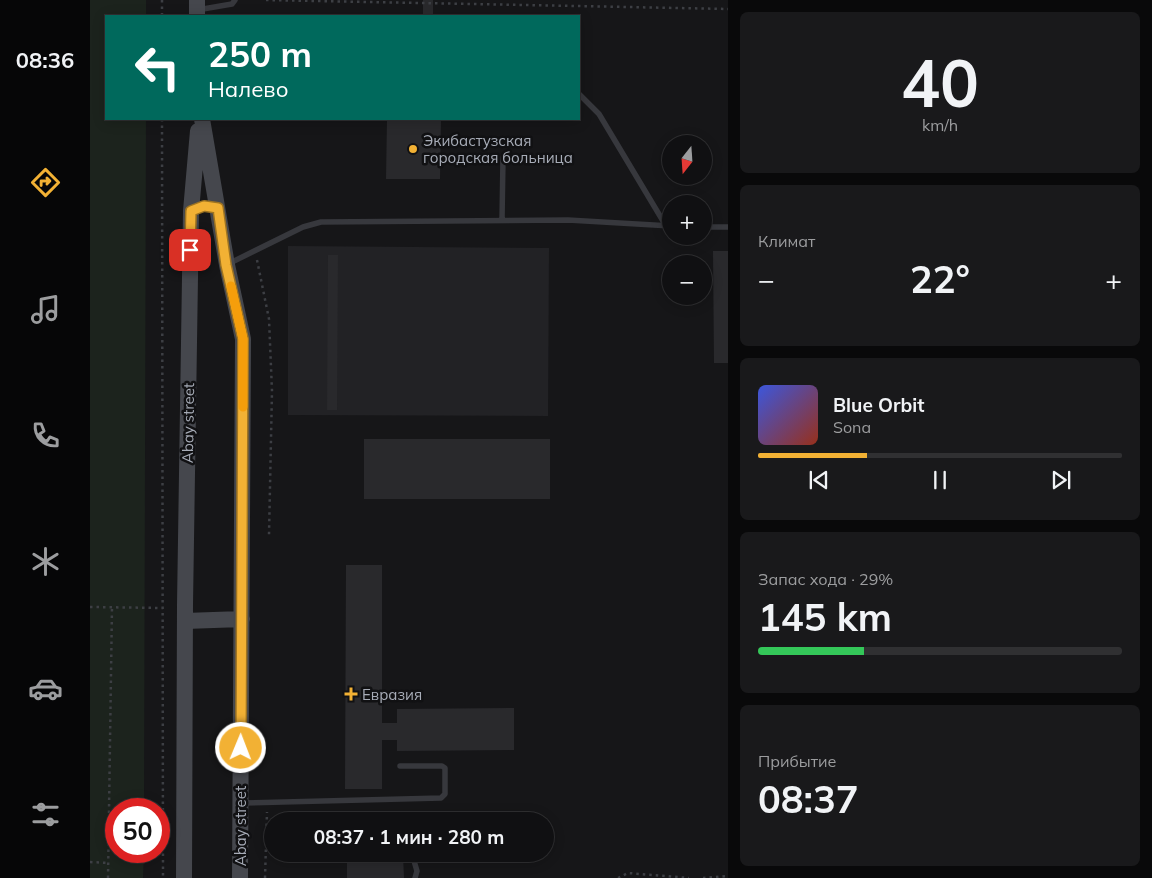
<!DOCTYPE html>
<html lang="ru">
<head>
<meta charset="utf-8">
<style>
  :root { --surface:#101012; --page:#19191b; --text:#f1f3f6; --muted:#9c9d9f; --line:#303032; --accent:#f2b134 }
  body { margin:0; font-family:Mulish,sans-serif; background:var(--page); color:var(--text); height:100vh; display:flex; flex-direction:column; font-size:19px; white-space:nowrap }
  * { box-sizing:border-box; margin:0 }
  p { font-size:16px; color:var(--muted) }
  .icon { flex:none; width:28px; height:28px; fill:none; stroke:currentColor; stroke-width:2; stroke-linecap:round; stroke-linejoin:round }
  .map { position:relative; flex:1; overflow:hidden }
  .details { display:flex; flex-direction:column; gap:12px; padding:12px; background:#09090a; width:424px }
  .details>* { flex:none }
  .guide { position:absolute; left:15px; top:15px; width:475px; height:105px; border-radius:0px; box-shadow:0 2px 12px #0003,0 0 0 1px var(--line); background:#00695c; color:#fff; overflow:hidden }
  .needle { width:32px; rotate:197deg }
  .fabs { position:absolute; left:572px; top:135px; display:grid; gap:10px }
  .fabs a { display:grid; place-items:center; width:50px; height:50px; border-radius:50%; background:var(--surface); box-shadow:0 2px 12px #0003,0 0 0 1px var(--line); font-size:25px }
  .speed { position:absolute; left:15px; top:798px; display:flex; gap:10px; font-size:25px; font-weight:700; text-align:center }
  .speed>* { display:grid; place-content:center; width:65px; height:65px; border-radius:50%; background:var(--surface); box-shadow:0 2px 12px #0003,0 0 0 1px var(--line); line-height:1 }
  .speed .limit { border:8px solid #d22; background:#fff; color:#111 }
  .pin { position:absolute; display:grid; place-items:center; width:42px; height:42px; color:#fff; margin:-21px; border-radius:10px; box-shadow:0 2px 8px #0006 }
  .me { position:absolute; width:55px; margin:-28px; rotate:1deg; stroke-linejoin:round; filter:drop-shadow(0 0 4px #0008) }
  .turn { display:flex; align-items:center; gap:18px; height:105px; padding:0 20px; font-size:22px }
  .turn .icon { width:65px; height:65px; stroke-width:2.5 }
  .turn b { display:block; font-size:35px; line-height:42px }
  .big { font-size:38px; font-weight:700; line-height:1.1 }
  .details .card { flex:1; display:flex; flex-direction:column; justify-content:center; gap:8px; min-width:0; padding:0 18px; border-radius:8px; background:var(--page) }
  .details .dial { align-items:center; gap:0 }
  .dial b { font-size:65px; line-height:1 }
  .song { display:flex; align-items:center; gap:15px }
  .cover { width:60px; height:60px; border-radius:8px; background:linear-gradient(135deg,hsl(230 70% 55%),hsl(10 70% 35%)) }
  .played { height:5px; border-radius:2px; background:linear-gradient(90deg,var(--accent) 30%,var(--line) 30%) }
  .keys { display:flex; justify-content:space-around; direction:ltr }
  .heat { display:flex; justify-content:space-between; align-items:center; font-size:28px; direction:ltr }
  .charge { height:8px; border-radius:4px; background:linear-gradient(90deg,#34c759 29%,var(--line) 0) }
  .trip { position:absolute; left:174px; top:812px; width:290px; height:50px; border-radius:25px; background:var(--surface); box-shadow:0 2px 12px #0003,0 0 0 1px var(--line); font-weight:700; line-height:50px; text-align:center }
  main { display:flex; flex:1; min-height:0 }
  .menu { display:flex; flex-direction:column; width:90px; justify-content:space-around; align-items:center; background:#060607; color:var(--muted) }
  .menu .icon { width:35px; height:35px }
  .menu .active { color:var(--accent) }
  .menu b { font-size:22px; color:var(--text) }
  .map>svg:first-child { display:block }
</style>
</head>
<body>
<main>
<nav class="menu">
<b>08:36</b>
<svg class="icon active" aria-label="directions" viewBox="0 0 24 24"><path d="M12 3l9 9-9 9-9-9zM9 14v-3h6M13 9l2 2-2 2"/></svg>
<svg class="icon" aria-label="music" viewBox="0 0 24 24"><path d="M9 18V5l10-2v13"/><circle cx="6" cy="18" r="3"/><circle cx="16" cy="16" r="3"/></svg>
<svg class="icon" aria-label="phone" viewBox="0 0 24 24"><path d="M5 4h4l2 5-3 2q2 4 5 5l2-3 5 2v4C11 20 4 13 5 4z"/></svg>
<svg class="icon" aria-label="climate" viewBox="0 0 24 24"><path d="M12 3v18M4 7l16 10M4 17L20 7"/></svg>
<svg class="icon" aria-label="car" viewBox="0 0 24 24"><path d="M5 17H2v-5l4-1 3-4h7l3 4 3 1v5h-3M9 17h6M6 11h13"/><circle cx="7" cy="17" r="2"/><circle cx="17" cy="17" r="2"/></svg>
<svg class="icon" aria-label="filters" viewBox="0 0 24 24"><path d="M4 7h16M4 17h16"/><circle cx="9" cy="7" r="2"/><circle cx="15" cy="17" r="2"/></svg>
</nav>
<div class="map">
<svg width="639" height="878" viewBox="0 0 639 878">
  <rect width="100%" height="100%" fill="#161618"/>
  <!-- built -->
  <path fill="#222225" d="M 198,246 L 459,248 L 458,416 L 198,415 Z"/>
  <!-- green -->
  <path fill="#1c231d" d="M 0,0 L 56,0 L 56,16 L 16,16 L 16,119 L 56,119 L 54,809 L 26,809 L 26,851 L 54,851 L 53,878 L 0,878 Z"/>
  <!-- building -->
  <path fill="#29292c" d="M 333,0 L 343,0 L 343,16 L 333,16 Z
    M 297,119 L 351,119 L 350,179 L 296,179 Z
    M 623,251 L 639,251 L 639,363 L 624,363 Z
    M 238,255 L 248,255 L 247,410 L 237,410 Z
    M 274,439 L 460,439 L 460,499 L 274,499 Z
    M 256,565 L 292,565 L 292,723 L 307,723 L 307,709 L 424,708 L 424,750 L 307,751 L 307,740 L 292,740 L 292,789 L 255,789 Z
    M 257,854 L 313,854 L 314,878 L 257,878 Z"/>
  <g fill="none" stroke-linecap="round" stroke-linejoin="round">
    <!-- path -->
    <path stroke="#3d3f44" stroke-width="2.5" stroke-dasharray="2.5 4" stroke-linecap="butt" d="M 72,0 L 72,16
      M 176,0 L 639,9
      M 72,119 L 73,878
      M 167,260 L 179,319 L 182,391 L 179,535
      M 0,607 L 73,608
      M 0,862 L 18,863
      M 18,878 L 22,607
      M 175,878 L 177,812
      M 528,878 L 538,873 L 599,878
      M 613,878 L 639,876"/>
    <!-- lane -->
    <path stroke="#37383d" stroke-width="5.5" d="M 107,10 L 142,4 L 145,0
      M 489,94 L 509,114 L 576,226
      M 412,220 L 413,158
      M 614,227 L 639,227
      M 138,264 L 213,227 L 231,222 L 478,220 L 581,226
      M 152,803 L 351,798 L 355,794 L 355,768 L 352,766 L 310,766
      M 322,854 L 327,871 L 325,878"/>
    <!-- secondary -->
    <path stroke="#45474d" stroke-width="16" d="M 107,0 L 107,16
      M 112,119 L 137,265 L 153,339 L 150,878
      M 95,621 L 152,619
      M 94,878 L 95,605 L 101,211 L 108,131"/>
  </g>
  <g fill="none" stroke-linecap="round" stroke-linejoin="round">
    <defs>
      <path id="route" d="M 100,250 L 101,211 L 114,206 L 128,208 L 136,265 L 153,339 L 151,748"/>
    </defs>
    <!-- route casing -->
    <use href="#route" stroke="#9d7322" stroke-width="12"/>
    <!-- route -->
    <use href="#route" stroke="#f2b134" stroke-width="9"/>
    <!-- slow -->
    <path stroke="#f59e0b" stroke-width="9" d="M 141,286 L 153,339 L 153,407"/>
  </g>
  <!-- markers -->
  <g fill="#f2b134" stroke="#111113" stroke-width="2">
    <circle cx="323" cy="149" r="5"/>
    <path d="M258.5 686.5h5v5h5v5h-5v5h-5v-5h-5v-5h5z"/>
  </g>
  <g text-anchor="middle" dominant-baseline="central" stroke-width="5" stroke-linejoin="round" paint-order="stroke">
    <!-- poi labels -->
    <g font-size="15" fill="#a8adb8" stroke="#111113" text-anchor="start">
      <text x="333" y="140">Экибастузская<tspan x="333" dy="17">городская больница</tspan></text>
      <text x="272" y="694">Евразия</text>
    </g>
    <!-- street labels -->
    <g font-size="15" fill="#a8adb8" stroke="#111113">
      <text transform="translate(98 423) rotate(-89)">Abay street</text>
      <text transform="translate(150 826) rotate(-90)">Abay street</text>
    </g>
  </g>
</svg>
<div class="fabs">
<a><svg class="needle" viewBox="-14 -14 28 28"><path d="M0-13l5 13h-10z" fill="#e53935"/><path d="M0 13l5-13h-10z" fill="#9c9d9f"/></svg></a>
<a>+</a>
<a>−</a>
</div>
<div class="speed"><div class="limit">50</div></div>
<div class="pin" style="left:100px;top:250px;background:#d93025"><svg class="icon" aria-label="arrive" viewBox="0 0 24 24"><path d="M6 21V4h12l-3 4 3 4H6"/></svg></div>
<svg class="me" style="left:151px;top:748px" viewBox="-20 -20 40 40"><circle r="17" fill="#f2b134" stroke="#fff" stroke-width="3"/><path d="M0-11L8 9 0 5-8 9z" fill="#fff"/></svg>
<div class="trip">08:37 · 1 мин · 280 m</div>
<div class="guide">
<div class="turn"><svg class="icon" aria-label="left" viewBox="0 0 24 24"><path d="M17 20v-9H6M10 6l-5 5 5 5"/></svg><div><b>250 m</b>Налево</div></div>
</div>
</div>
<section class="details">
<div class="card dial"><b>40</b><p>km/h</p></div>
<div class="card"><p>Климат</p>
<div class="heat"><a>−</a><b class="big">22°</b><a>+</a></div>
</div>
<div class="card">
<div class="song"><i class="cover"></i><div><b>Blue Orbit</b><p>Sona</p></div></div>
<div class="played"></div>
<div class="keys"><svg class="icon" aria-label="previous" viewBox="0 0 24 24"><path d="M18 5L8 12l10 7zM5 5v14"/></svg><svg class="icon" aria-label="pause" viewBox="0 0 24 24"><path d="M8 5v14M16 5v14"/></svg><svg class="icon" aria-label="next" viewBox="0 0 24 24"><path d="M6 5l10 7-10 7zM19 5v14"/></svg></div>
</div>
<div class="card"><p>Запас хода · 29%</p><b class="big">145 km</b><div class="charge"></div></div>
<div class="card"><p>Прибытие</p><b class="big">08:37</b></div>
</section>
</main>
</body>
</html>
